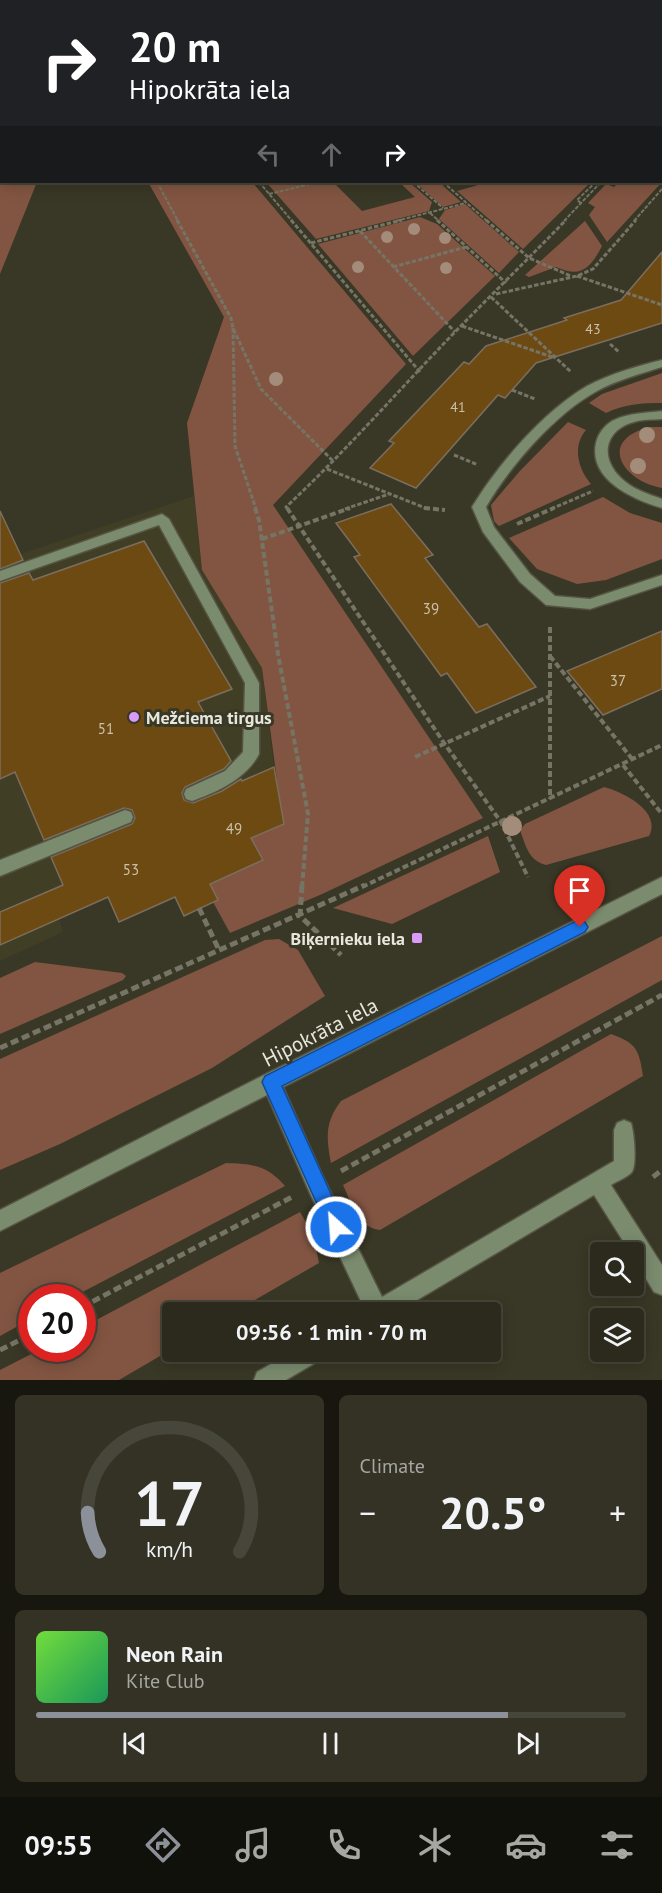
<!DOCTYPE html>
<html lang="en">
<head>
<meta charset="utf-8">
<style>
  :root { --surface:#2b2a1c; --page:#333225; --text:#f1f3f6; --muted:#a6a7a3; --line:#47463b; --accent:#8c9099 }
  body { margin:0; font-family:"PT Sans",sans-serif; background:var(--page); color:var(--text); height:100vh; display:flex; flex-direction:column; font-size:22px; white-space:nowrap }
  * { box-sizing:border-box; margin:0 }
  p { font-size:20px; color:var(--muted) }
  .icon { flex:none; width:33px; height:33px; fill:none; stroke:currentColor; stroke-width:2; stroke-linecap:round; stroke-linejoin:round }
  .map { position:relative; height:1380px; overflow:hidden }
  .side { display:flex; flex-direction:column; gap:15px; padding:15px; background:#18170f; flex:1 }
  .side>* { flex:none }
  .top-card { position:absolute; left:0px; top:0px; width:663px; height:183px; box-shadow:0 3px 15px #0003,0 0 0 2px var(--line); background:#202124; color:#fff; overflow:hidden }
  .controls { position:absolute; left:590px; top:1242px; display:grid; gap:12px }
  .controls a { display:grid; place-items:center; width:54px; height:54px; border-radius:6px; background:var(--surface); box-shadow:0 3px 15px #0003,0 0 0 2px var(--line); font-size:30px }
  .speed { position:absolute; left:18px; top:1284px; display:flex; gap:12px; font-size:30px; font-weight:700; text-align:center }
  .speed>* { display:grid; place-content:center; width:78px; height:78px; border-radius:50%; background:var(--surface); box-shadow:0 3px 15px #0003,0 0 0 2px var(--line); line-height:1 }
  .speed .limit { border:9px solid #d22; background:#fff; color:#111 }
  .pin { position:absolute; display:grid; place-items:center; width:51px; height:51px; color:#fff; margin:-62px -26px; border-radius:50% 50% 50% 0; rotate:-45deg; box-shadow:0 0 6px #0007 }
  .pin .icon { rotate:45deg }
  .me { position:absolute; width:66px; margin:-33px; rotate:334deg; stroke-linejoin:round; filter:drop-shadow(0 0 4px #0008) }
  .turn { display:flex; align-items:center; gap:21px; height:126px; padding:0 30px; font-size:27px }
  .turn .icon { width:78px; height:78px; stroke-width:2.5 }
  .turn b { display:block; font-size:42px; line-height:51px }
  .lanes { display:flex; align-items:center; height:57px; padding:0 30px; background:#0003; justify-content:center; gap:30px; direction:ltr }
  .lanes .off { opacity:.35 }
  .big { font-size:45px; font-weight:600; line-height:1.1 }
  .side .tile { flex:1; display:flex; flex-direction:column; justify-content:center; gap:9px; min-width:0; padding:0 21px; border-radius:9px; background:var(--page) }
  .side .dial { align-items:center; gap:0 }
  .dial svg { height:156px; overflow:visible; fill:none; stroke:var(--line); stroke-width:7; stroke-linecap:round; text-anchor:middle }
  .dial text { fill:var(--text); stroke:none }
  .song { display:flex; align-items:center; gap:18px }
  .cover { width:72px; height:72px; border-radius:9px; background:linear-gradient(135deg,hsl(100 70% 55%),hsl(150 70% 35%)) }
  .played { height:6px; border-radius:3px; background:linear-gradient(90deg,var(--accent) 80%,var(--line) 80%) }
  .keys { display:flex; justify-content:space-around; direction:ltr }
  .heat { display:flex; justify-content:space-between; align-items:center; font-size:33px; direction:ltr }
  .side .tiles { flex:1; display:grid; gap:15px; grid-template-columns:1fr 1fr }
  .tile:last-child { grid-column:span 2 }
  .trip { position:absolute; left:162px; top:1302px; width:339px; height:60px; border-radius:6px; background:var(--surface); box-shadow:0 3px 15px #0003,0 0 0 2px var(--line); font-weight:600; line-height:60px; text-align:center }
  .tabs { display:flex; height:96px; justify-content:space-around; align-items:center; background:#11110b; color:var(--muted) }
  .tabs .icon { width:42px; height:42px }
  .tabs .active { color:var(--accent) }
  .tabs b { font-size:27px; color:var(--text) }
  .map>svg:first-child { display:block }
</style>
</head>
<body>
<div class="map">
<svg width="662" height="1380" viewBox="0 0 662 1380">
  <rect width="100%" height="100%" fill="#393826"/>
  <!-- built -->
  <path fill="#403e25" d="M 194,496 L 202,570 L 262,668 L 274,767 L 284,823 L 218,900 L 184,916 L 175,897 L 119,922 L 107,898 L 59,919 L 63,932 L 0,961 L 0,561 Z"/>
  <!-- green -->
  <path fill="#825542" d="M 0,125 L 2,182 L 37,182 L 0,274 Z
    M 662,175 L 662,182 L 607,242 L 589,215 L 595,207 L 588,203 L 606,184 L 614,187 L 619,182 L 662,182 Z
    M 148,182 L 252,182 L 406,364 L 273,505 L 483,818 L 320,895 L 230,933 L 213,902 L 217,900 L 210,883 L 251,838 L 284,823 L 271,799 L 279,795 L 262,668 L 202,570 L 187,423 L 224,317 Z
    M 266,182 L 333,182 L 362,211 L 415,197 L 399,182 L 409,182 L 432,202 L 429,211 L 316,239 Z
    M 415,182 L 439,182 L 461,202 L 443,207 Z
    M 489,182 L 591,182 L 523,249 L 457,191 Z
    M 465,204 L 519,252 L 499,273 L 439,219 L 445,210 Z
    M 420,217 L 437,224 L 495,276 L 413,356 L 318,244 Z
    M 585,221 L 602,246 C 590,269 581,278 556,267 L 529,277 L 525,275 Z
    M 662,373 L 662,403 C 642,403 624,404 606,413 L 589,403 L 602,394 Z
    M 568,422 L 586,430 C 572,446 578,469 591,484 L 499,526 L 494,521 L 491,505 L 519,472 Z
    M 651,427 L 662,427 L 662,488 C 621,481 597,439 651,427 Z
    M 603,497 L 630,513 L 662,523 L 662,559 L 606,580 L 577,584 L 537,569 L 509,538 Z
    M 604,787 C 623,792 662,811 649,836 L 546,865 C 528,860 526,846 520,830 L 525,824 Z
    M 488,836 L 500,872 L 392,924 L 333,908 Z
    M 662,936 L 662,980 L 331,1163 C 326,1137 325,1122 341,1101 Z
    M 279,939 L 298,950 L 325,996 L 212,1068 L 60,1144 L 0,1170 L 0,1059 L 265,940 Z
    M 35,962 L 122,973 L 126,976 L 123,980 L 0,1034 L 0,978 Z
    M 611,1034 C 636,1043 639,1049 643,1076 L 380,1230 C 357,1227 352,1204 343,1185 Z
    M 226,1163 C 253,1164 267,1165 285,1186 L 73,1297 L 32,1298 L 31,1319 L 0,1336 L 0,1273 Z
    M 300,1212 L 313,1234 L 319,1263 L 234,1312 L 172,1312 L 172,1349 L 119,1380 L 0,1380 L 0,1370 L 41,1349 L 82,1348 L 83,1327 Z"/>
  <!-- building -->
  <path fill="#6e4a13" stroke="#7b6e5e" stroke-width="1.5" d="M 662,252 L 662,323 L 536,363 L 505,398 L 498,395 L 416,488 L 370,468 L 394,443 L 389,441 L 464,362 L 469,364 L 486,346 L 567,320 L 564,318 L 621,300 Z
    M 391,504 L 433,555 L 425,558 L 479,627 L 487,624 L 536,687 L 476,713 L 447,673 L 441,676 L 354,557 L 360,555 L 336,523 Z
    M 0,511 L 23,560 L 0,569 Z
    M 144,541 L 232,689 L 198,702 L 231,761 L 224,769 L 185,787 L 182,793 L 184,800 L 193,803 L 222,791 L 241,779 L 242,781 L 274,767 L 284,824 L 251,838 L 263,860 L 210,884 L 218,900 L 184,916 L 175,897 L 119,922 L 108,897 L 0,945 L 0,912 L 63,885 L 51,857 L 132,824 L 135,818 L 132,810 L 124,808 L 44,840 L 15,772 L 0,779 L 0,583 L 29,573 L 33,580 Z
    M 662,631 L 662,689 L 603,715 L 567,671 Z"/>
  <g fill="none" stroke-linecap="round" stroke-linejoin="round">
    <defs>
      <path id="minor" d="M 288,0 L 296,0 L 297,2 L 289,2 Z
        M 491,0 L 499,0 L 500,2 L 492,2 Z
        M 606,0 L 618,0 L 604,2 Z
        M 0,55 L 2,55 L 2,59 L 0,59 Z
        M 0,114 L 2,114 L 2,120 L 0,120 Z
        M 662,360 L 662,367 C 640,374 617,380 597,391 C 555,414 510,466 486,507 L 494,527 L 530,574 L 555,596 L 590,599 L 662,575 L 662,585 L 590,609 L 546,605 L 520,582 L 483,532 L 472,507 C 499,463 543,412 587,386 C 610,374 637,366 662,360 Z
        M 662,411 L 662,419 C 653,420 643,419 634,422 C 605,430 599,457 621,478 C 632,489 648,494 662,499 L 662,508 C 634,500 588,480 596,443 C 598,434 604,426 612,421 C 628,413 645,413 662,411 Z
        M 162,514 L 169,519 L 259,683 L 259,754 C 246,779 217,792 192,801 L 186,799 L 184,794 L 186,789 L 225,771 L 243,752 L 245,683 L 159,525 L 0,581 L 0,571 Z
        M 125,810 L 131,812 L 133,817 L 131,822 L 0,876 L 0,860 Z
        M 662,877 L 662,894 L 283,1087 L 323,1177 L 382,1297 L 614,1161 L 614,1130 L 617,1123 L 624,1120 L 631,1123 C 634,1132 637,1164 632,1172 C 628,1177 617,1181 611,1185 L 662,1265 L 662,1295 L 654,1292 L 633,1257 L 633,1252 L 630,1252 L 594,1195 L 397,1312 L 366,1312 L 309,1191 L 267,1095 L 0,1231 L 0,1210 L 264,1075 Z
        M 292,1352 L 323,1352 L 320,1360 L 286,1380 L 254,1380 L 257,1372 Z"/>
    </defs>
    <!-- minor casing -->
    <use href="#minor" stroke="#555443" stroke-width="3"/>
    <!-- path-far3 -->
    <path stroke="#767565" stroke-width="2" stroke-dasharray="4 1.5" stroke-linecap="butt" d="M 165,0 L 167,2
      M 153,2 L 158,0
      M 178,2 L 184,0
      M 334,2 L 337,0
      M 541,2 L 543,0
      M 157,182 L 178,221
      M 259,182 L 292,221
      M 413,182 L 443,208
      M 443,182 L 487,221
      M 269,194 L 319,182
      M 581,203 L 577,200 L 596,182
      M 430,213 L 439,221
      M 396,221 L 466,203
      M 564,221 L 601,182
      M 634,221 L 662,189"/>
    <!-- path-far2 -->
    <path stroke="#767565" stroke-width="3" stroke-dasharray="4.5 2" stroke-linecap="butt" d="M 177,220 L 231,318 L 233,328 L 261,389 L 334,462
      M 291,220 L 420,372
      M 437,220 L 506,283
      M 486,220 L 529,258 L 571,276
      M 360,231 L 455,332
      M 311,243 L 402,220
      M 393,267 L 466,247
      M 577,276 L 662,305
      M 496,294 L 577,276 L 593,269 L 636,220
      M 491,297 L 571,372
      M 462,326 L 555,358
      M 233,328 L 235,446 L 256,509
      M 610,344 L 619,352
      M 512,390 L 535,399
      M 454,455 L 478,465
      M 327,469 L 428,509
      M 288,509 L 286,507 C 345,452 398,391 454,333 C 491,295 529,258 566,220
      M 345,509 L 389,494
      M 551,509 L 593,491"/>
    <!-- path-far1 -->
    <path stroke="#767565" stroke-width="4" stroke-dasharray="6 3" stroke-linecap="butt" d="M 255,508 L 259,520 L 278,654 L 308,814 L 302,887
      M 287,508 L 444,743 L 501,822 L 528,877
      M 424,508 L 445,510
      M 517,524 L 554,508
      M 262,539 L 350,508
      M 550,627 L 550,799
      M 550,656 L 633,760
      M 415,757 L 550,696
      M 623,765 L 662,814
      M 362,887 L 662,745"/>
    <!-- path -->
    <path stroke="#767565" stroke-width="5" stroke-dasharray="8 4" stroke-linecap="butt" d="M 302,885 L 300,916 L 341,955
      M 199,908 L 219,950
      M 0,1048 L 365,885
      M 341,1171 L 662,995
      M 653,1177 L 662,1170
      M 82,1307 L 292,1197
      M 0,1350 L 32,1334"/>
    <!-- minor -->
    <use href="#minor" fill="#7a8b6e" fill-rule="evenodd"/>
  </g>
  <!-- trees -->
  <g fill="#a48c7a">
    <circle cx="414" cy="229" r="6"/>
    <circle cx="387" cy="237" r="6"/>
    <circle cx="445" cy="238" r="6"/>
    <circle cx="358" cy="267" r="6"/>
    <circle cx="446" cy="268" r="6"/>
    <circle cx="276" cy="379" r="7"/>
    <circle cx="647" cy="435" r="8"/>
    <circle cx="638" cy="466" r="8"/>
    <circle cx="512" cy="826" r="10"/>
  </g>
  <!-- route -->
  <path fill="#1a73e8" stroke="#114b97" stroke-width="1.5" d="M 580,919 L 585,922 L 588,927 L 585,932 L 282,1086 L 346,1227 L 343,1233 L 336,1236 L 330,1233 L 262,1082 L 265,1076 Z"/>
  <!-- markers -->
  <g fill="#d99af8" stroke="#393826" stroke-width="2">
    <circle cx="134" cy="717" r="6"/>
    <rect x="411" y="932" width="12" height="12" rx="3"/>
  </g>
  <g text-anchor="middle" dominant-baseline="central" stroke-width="6" stroke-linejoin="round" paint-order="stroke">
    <!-- far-number labels -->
    <g font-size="14" fill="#cac0aa">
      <text x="593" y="329">43</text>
      <text x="458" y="407">41</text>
    </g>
    <!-- number labels -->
    <g font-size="15" fill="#cac0aa">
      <text x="431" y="608">39</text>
      <text x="618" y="680">37</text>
      <text x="106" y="728">51</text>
      <text x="234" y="828">49</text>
      <text x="131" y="869">53</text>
    </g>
    <!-- poi labels -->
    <g font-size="18" font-weight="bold" fill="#e8e7dc" stroke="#393826" text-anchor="start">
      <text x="146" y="717">Mežciema tirgus</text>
      <text x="405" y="938" text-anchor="end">Biķernieku iela</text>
    </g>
    <!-- near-street labels -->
    <g font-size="21" fill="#e8e7dc" stroke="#393826">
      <text transform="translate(320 1032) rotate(-27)">Hipokrāta iela</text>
    </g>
  </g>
</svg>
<div class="controls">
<a><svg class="icon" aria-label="search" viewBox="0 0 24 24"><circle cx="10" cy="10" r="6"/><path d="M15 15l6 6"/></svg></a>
<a><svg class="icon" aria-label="layers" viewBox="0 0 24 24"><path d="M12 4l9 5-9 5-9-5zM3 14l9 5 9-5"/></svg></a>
</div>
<div class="speed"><div class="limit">20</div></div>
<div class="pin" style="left:580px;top:927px;background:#d93025"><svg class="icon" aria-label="arrive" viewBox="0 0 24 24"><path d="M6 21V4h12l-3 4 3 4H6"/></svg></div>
<svg class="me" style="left:336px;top:1227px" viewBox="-20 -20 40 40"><circle r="17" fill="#1a73e8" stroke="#fff" stroke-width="3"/><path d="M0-11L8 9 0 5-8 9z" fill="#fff"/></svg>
<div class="trip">09:56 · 1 min · 70 m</div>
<div class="top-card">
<div class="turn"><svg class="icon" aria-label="right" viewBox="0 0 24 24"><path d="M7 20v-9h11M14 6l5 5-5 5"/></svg><div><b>20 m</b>Hipokrāta iela</div></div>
<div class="lanes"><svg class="icon off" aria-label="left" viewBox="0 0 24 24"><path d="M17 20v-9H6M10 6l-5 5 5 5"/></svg><svg class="icon off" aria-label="ahead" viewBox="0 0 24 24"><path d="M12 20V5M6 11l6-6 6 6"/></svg><svg class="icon" aria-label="right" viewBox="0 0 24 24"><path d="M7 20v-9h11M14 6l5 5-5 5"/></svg></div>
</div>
</div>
<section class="side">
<div class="tiles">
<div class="tile dial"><svg viewBox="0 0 100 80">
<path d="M14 69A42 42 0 1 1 86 69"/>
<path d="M14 69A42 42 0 0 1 8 49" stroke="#8c9099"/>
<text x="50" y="56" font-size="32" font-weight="700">17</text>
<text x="50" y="72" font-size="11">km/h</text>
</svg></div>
<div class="tile"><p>Climate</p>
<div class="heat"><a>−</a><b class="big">20.5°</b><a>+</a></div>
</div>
<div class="tile">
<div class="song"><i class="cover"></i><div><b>Neon Rain</b><p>Kite Club</p></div></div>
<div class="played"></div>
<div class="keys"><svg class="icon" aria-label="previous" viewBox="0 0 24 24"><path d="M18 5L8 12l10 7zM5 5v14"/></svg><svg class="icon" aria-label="pause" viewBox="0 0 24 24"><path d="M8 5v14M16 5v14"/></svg><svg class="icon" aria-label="next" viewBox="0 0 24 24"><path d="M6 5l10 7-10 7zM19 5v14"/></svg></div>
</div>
</div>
</section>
<nav class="tabs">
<b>09:55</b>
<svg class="icon active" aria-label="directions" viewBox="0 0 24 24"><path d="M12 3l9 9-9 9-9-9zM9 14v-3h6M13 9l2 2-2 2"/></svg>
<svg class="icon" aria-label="music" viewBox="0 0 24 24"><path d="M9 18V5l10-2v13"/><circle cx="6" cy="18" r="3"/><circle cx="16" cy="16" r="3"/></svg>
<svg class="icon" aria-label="phone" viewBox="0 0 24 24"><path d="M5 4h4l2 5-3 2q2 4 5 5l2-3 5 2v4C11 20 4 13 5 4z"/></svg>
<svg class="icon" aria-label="climate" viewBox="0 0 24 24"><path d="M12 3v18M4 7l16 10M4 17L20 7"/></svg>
<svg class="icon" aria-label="car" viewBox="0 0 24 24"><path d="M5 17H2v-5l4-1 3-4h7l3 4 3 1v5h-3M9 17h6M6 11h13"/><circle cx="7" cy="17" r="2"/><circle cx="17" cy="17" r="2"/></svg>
<svg class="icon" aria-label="filters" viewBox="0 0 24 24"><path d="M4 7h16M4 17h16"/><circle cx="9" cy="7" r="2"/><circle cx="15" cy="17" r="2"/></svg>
</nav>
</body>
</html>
